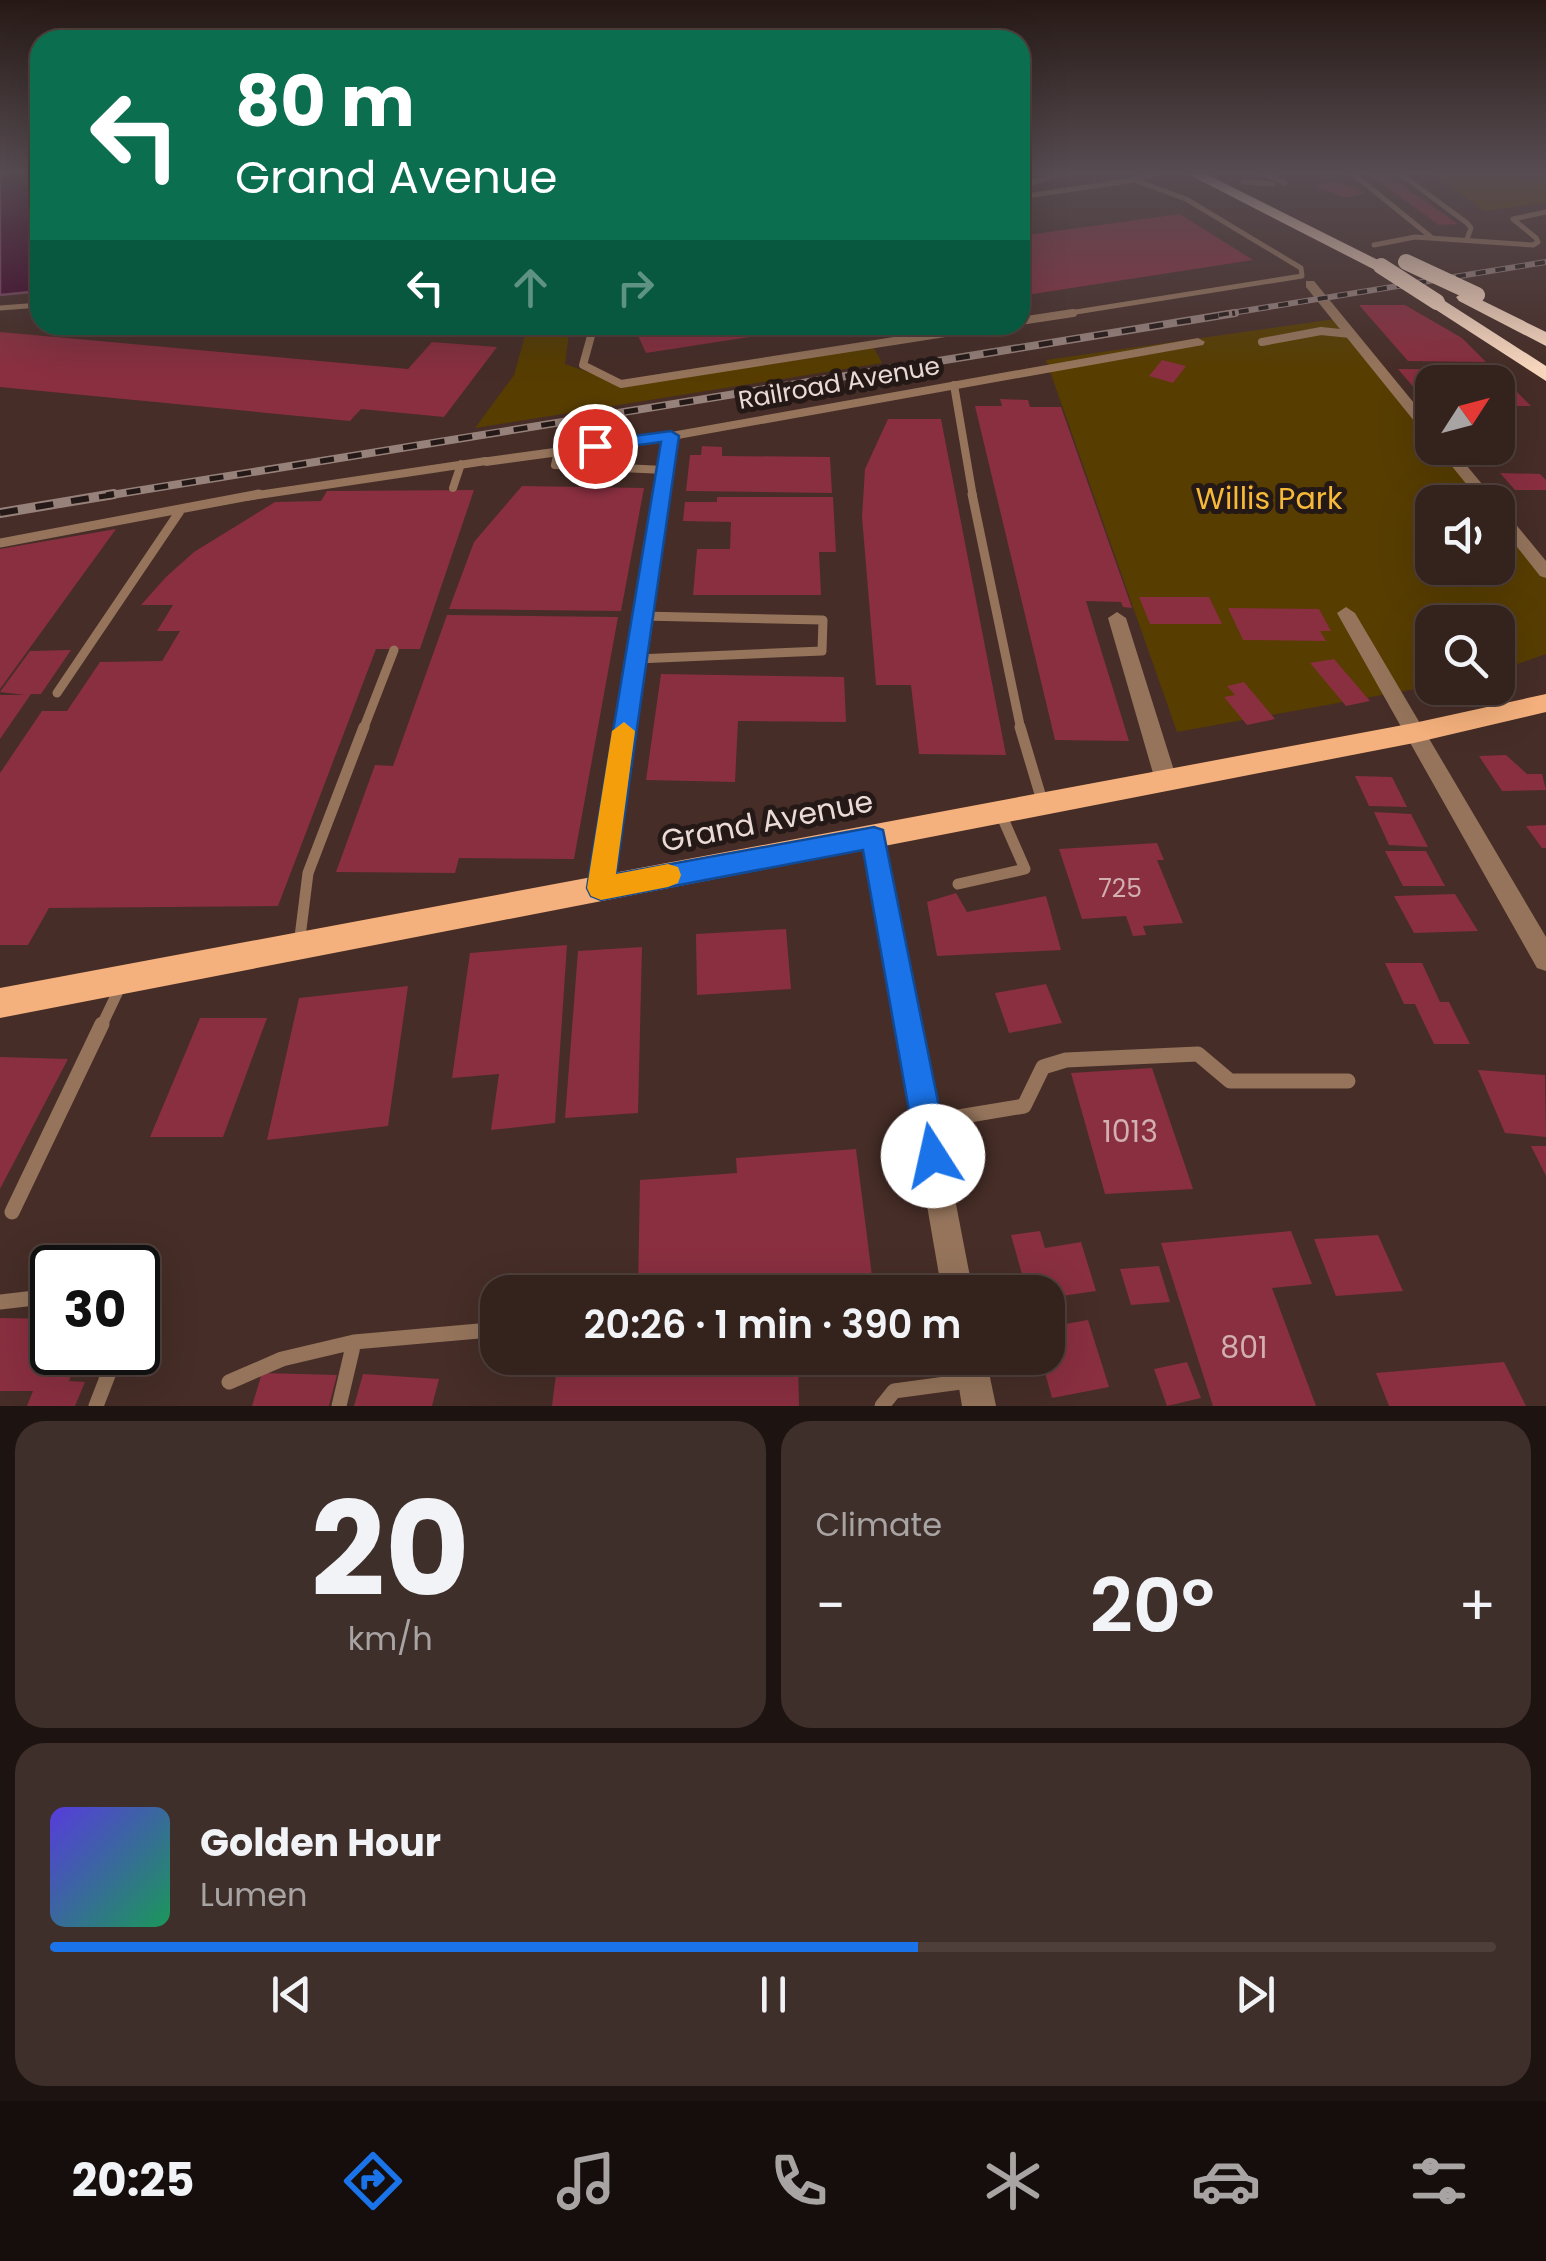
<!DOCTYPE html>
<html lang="en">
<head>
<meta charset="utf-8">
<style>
  :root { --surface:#34221d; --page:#3f2f2a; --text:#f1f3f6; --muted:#a9a4a4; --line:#4e3f3b; --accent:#1a73e8 }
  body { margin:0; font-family:Poppins,sans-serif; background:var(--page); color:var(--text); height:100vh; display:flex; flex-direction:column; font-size:38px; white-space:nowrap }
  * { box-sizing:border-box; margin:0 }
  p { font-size:32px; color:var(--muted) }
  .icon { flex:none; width:55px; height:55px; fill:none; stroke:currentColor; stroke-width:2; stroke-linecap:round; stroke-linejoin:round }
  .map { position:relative; height:1406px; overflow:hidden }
  .side { display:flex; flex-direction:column; gap:15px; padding:15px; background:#1d1310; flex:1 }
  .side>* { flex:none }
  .top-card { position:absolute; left:30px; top:30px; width:1000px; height:305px; border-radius:30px; box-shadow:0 10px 40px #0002,0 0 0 2px var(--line); background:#0b6e4f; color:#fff; overflow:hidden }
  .needle { width:65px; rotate:54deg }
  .controls { position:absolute; left:1415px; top:365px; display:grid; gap:20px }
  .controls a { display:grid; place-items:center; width:100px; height:100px; border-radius:20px; background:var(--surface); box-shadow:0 10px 40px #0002,0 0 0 2px var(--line); font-size:50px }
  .speed { position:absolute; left:30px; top:1245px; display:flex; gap:20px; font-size:50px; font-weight:700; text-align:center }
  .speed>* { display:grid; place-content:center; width:130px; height:130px; border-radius:50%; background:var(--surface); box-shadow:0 10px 40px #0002,0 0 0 2px var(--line); line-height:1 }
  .speed .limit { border:5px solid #111; border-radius:15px; background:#fff; color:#111 }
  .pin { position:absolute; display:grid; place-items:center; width:85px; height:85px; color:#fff; margin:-42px; border:5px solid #fff; border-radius:50%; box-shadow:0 2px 10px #0007 }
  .me { position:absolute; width:110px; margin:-55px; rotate:350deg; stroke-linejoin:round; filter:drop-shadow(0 0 8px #0008) }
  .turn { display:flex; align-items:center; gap:35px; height:210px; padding:0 40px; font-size:45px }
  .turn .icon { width:130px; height:130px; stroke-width:2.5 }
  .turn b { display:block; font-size:70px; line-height:85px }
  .lanes { display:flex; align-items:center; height:95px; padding:0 40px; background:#0003; justify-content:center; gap:50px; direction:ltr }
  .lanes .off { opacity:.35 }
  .big { font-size:75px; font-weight:600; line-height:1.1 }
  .side .widget { flex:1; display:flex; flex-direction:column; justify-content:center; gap:15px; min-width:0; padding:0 35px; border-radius:30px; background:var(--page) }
  .side .dial { align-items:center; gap:0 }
  .dial b { font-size:130px; line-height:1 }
  .song { display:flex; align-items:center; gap:30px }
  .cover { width:120px; height:120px; border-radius:15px; background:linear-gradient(135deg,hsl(250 70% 55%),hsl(150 70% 35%)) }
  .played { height:10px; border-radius:5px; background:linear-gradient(90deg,var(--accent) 60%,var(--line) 60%) }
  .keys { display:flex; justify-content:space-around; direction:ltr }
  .heat { display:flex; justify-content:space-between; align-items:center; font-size:55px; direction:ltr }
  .side .tiles { flex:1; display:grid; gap:15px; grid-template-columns:1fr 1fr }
  .widget:last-child { grid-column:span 2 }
  .trip { position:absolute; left:480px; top:1275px; width:585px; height:100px; border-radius:30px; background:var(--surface); box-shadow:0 10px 40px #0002,0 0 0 2px var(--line); font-weight:600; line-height:100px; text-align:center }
  .dock { display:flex; height:160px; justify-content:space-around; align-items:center; background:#150e0c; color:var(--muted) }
  .dock .icon { width:70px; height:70px }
  .dock .on { color:var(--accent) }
  .dock b { font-size:45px; color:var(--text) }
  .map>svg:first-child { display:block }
</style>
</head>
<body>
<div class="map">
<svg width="1546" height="1406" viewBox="0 0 1546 1406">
  <rect width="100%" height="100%" fill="#462d27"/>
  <!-- green -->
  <path fill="#573d00" d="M 1431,172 L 1546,172 L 1546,203 L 1484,211 Z
    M 1342,318 L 1432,431 L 1432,448 L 1445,448 L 1489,502 L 1432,502 L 1432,568 L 1498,568 L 1498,513 L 1546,574 L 1546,654 L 1498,671 L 1498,622 L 1432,622 L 1432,686 L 1177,732 L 1046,360 Z
    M 528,325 L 570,325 L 565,364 L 621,384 L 872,344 L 882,363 L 475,428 L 514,375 Z"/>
  <!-- water -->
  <path fill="#44072c" stroke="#76465f" stroke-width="2.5" d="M 0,172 L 40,172 L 40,291 L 0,295 Z"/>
  <!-- building -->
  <path fill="#892f40" d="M 1365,172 L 1383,172 L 1458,224 L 1439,225 Z
    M 1336,181 L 1366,193 L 1345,198 L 1314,186 Z
    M 1180,214 L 1253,260 L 1020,296 L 1020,236 Z
    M 1359,305 L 1405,305 L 1462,338 L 1486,362 L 1408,361 Z
    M 633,325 L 813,325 L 813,327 L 646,353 Z
    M 0,332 L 408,369 L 432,342 L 497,347 L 444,417 L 361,409 L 350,421 L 0,387 Z
    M 1162,360 L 1186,366 L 1173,383 L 1149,376 Z
    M 1398,369 L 1495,370 L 1531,406 L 1498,406 L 1498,382 L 1432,382 L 1432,405 L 1429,405 Z
    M 1000,399 L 1028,400 L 1030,407 L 1061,407 L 1132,608 L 1123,607 L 1121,602 L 1086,601 L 1129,741 L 1055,740 L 975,406 L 1002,406 Z
    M 888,419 L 941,419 L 1006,755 L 919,754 L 911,685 L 876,685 L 862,517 L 865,469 Z
    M 702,446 L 722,447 L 722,456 L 830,457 L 832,493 L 686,491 L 690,455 L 701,455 Z
    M 1500,473 L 1540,474 L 1546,480 L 1546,490 L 1515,490 Z
    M 522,486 L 644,488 L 621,611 L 449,609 L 474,542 Z
    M 474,490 L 420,649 L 376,649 L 278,906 L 49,908 L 28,945 L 0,945 L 0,773 L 42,711 L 67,711 L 100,662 L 162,661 L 180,631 L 157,631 L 173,605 L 141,605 L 166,577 L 194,552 L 275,502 L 321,501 L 327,491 Z
    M 717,497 L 833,497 L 836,552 L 819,552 L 821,595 L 693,595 L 697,549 L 730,549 L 731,522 L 683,521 L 685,502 L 717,502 Z
    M 116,529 L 0,689 L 0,549 Z
    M 1139,597 L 1209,597 L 1222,624 L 1150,624 Z
    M 1228,608 L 1319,609 L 1331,631 L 1320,631 L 1326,641 L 1243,640 Z
    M 447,615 L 618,617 L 574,859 L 459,858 L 455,873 L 336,872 L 375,765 L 393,766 Z
    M 71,650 L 41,694 L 31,694 L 0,739 L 0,695 L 25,695 L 0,692 L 30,651 Z
    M 1334,659 L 1370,701 L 1346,706 L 1310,663 Z
    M 661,674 L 844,677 L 846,722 L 738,721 L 735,782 L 646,780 Z
    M 1244,682 L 1275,719 L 1247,725 L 1224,697 L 1235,695 L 1227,686 Z
    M 1506,755 L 1527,774 L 1542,774 L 1546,790 L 1502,791 L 1479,756 Z
    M 1355,776 L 1392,777 L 1407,807 L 1369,806 Z
    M 1374,812 L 1411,814 L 1428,847 L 1389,845 Z
    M 1546,825 L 1546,848 L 1542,848 L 1526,826 Z
    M 1157,843 L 1164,860 L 1157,860 L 1183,923 L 1143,926 L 1146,935 L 1133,936 L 1126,916 L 1082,919 L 1059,849 Z
    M 1385,851 L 1426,851 L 1445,886 L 1403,886 Z
    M 956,893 L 967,912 L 1046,896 L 1061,950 L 937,956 L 927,902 Z
    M 1455,894 L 1478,931 L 1414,933 L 1394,896 Z
    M 786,929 L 791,989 L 697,995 L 696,934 Z
    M 567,945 L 555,1123 L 491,1130 L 499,1074 L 452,1078 L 470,953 Z
    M 642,947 L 638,1113 L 565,1118 L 578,951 Z
    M 1385,963 L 1422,963 L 1440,1002 L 1449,1002 L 1470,1044 L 1434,1044 L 1415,1004 L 1404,1004 Z
    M 1046,984 L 1062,1023 L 1009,1033 L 995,993 Z
    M 408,986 L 388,1126 L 267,1140 L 299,998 Z
    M 200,1018 L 267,1018 L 223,1137 L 150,1137 Z
    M 0,1057 L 68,1059 L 0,1189 Z
    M 1152,1068 L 1193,1189 L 1105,1194 L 1071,1073 Z
    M 1478,1070 L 1545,1075 L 1546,1137 L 1505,1133 Z
    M 1531,1146 L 1546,1146 L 1546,1176 Z
    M 856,1149 L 874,1292 L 638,1292 L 640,1180 L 737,1173 L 736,1158 Z
    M 1040,1231 L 1045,1248 L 1081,1242 L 1096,1291 L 1048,1298 L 1048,1292 L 1027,1292 L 1011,1235 Z
    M 1291,1231 L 1312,1284 L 1272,1288 L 1316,1406 L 1213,1406 L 1161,1243 Z
    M 1378,1235 L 1403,1291 L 1336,1296 L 1314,1239 Z
    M 1159,1266 L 1170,1302 L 1131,1305 L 1120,1269 Z
    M 0,1318 L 52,1319 L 52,1352 L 81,1352 L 69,1381 L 85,1382 L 75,1406 L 27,1406 L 33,1391 L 0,1391 Z
    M 1088,1320 L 1109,1387 L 1052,1398 L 1041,1358 L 1048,1358 L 1048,1327 Z
    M 558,1358 L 798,1358 L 799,1406 L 552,1406 Z
    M 1187,1362 L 1201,1398 L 1167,1406 L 1154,1369 Z
    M 1504,1362 L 1526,1406 L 1389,1406 L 1376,1373 Z
    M 262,1373 L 337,1375 L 329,1406 L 252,1406 Z
    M 363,1374 L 439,1379 L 432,1406 L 354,1406 Z"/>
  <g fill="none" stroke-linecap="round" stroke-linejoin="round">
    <!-- lane-far4 -->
    <path stroke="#95745b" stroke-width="5" d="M 1259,172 L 1285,183
      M 1351,172 L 1431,237
      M 1398,172 L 1467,223 L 1471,228 L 1467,239
      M 1243,182 L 1273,184
      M 1020,186 L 1069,172
      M 1020,197 L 1134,180 L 1160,172
      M 1374,245 L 1415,237 L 1533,245 L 1538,242 L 1536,238 L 1513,219 L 1546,212
      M 0,308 L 40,305
      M 1057,315 L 1302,276 L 1301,268 L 1186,199 L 1134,180"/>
    <!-- lane-far3 -->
    <path stroke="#95745b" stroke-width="8" d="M 1020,321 L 1073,313
      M 326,325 L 383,329 L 406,325
      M 594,325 L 583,365 L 621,384 L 996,325
      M 1262,342 L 1321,331 L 1350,334
      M 954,385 L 973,497
      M 558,451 L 555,465 L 665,470
      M 453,488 L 461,464
      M 245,497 L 486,461"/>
    <!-- lane-far2 -->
    <path stroke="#95745b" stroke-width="9" d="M 972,494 L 1021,730
      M 0,543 L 259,494
      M 637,659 L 822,651 L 823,620 L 642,616
      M 57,693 L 180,511
      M 363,730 L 394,650"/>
    <!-- lane-far1 -->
    <path stroke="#95745b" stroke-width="11" d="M 1020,727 L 1043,804
      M 958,884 L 1025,869 L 1000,812
      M 299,945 L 308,873 L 364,727
      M 101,1027 L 121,985"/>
    <!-- lane -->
    <path stroke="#95745b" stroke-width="15" d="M 928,1122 L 1024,1106 L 1043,1067 L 1066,1060 L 1198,1054 L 1230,1081 L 1348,1081
      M 12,1212 L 102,1024
      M 0,1302 L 52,1296
      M 229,1382 L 282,1359 L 354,1342
      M 96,1406 L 117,1352
      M 339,1406 L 354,1342 L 479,1331
      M 882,1406 L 894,1391 L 968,1381"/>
    <!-- street -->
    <path fill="#95745b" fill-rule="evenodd" d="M 1306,281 L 1314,281 L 1432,425 L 1432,438 L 1427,437 L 1306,287 Z
      M 1198,338 L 1205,342 L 1203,345 L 678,439 L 613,888 L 609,895 L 601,898 L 593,895 L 589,888 L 663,442 L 486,466 L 481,464 L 481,458 L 671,432 Z
      M 1437,448 L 1452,448 L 1497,502 L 1481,502 Z
      M 1498,508 L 1504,510 L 1546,561 L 1546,578 L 1540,576 L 1498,523 Z
      M 1346,607 L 1355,613 L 1546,937 L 1546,971 L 1537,968 L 1337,613 Z
      M 1117,612 L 1126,618 L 1177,780 L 1174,786 L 1158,786 L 1155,780 L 1108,618 Z
      M 874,828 L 882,830 L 885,837 L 973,1292 L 942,1292 L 863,837 L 866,830 Z
      M 954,1358 L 986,1358 L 996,1406 L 962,1406 Z"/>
    <!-- primary -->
    <path fill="#f5b17d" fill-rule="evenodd" d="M 1546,694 L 1546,712 L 1414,743 L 0,1018 L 0,988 L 1414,723 Z"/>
    <!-- highway -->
    <path fill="#f7d6be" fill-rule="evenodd" d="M 1184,172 L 1202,172 L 1390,266 L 1375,270 Z
      M 1465,292 L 1546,332 L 1546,346 L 1459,301 L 1456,297 Z
      M 1437,296 L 1546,366 L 1546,381 L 1430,306 L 1428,302 Z"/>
    <defs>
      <path id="rail-far2" d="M 1219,315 L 1546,262"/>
      <path id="rail-far1" d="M 99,497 L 1235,313"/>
      <path id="rail" d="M 0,513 L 114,494"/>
    </defs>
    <!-- rail-far2 casing -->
    <use href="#rail-far2" stroke="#96817b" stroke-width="6"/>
    <!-- rail-far1 casing -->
    <use href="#rail-far1" stroke="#96817b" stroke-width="8"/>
    <!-- rail casing -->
    <use href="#rail" stroke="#96817b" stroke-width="10"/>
    <!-- rail-far2 -->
    <use href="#rail-far2" stroke="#241916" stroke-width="4" stroke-dasharray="10" stroke-linecap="butt"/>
    <!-- rail-far1 -->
    <use href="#rail-far1" stroke="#241916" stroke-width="5" stroke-dasharray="14" stroke-linecap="butt"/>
    <!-- rail -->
    <use href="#rail" stroke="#241916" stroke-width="6" stroke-dasharray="18" stroke-linecap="butt"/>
    <!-- highway-bridge -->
    <path stroke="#f7d6be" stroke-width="16" d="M 1406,262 L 1477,295
      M 1381,266 L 1437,302"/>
  </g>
  <!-- sky -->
  <linearGradient id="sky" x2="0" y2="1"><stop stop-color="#261915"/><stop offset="0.47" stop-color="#574c52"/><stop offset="1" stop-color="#574c52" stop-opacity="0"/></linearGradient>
  <rect width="1546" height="368" fill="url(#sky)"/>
  <!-- route -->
  <path fill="#1a73e8" stroke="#114b97" stroke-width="2.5" d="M 671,431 L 679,436 L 616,874 L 874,827 L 883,830 L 949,1156 L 945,1168 L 933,1173 L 921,1168 L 917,1156 L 863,850 L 601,900 L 591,896 L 587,888 L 661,442 L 595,451 L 587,446 L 595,441 Z"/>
  <!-- slow -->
  <path fill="#f59e0b" d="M 624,722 L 635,731 L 616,874 L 668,864 L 678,867 L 681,875 L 678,883 L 668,887 L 601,900 L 591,896 L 587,888 L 612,731 Z"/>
  <g text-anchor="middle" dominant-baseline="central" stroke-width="10" stroke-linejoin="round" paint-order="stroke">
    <!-- far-street labels -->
    <g font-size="25" fill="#ebdad5" stroke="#241916">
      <text transform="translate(839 383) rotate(-10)">Railroad Avenue</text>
    </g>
    <!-- number labels -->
    <g font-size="25" fill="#d2afb0">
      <text x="1120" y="888">725</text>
    </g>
    <!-- park labels -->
    <g font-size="30" fill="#f6b938" stroke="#241916">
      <text x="1269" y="498">Willis Park</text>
    </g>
    <!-- street labels -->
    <g font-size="30" fill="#ebdad5" stroke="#241916">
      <text transform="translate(767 821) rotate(-11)">Grand Avenue</text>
    </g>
    <!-- near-number labels -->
    <g font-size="30" fill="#d2afb0">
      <text x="1130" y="1131">1013</text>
      <text x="1244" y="1347">801</text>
    </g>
  </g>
</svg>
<div class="controls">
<a><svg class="needle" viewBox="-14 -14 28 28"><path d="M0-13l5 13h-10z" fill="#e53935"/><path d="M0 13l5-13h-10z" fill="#a9a4a4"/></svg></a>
<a><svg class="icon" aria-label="sound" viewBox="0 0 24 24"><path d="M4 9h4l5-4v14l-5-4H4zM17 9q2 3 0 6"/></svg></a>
<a><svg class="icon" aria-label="search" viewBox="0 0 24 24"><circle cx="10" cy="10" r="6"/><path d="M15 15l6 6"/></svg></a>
</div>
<div class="speed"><div class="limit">30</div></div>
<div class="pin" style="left:595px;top:446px;background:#d93025"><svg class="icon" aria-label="arrive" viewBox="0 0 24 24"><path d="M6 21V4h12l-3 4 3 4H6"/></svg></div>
<svg class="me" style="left:933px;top:1156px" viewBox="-20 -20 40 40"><circle r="19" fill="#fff"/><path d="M0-13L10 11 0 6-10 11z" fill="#1a73e8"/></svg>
<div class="trip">20:26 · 1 min · 390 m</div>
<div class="top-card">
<div class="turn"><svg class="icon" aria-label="left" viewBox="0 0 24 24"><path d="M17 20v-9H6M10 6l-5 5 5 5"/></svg><div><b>80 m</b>Grand Avenue</div></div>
<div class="lanes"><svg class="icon" aria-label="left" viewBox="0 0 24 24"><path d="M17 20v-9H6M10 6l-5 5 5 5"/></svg><svg class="icon off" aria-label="ahead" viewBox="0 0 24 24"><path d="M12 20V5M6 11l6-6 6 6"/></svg><svg class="icon off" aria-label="right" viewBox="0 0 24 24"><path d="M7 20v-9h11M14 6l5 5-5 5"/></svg></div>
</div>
</div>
<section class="side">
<div class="tiles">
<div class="widget dial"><b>20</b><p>km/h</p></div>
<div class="widget"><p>Climate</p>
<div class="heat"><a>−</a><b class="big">20°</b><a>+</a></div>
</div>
<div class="widget">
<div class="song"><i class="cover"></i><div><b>Golden Hour</b><p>Lumen</p></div></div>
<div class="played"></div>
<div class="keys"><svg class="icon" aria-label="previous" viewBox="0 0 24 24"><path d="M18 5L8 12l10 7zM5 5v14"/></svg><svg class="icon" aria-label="pause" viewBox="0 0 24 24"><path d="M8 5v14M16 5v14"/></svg><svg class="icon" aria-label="next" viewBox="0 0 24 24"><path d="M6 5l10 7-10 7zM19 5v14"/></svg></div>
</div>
</div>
</section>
<nav class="dock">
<b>20:25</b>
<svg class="icon on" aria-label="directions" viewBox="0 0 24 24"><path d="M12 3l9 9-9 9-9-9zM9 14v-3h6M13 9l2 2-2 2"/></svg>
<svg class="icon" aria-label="music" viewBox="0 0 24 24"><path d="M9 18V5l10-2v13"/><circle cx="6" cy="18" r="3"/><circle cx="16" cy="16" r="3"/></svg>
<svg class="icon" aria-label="phone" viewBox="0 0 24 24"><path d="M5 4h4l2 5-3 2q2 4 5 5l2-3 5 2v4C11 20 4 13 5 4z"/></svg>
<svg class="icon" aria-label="climate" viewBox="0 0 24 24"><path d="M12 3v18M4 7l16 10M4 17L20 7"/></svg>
<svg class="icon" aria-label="car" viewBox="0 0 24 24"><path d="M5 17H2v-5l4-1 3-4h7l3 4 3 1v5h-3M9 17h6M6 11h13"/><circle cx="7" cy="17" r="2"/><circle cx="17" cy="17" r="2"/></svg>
<svg class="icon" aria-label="filters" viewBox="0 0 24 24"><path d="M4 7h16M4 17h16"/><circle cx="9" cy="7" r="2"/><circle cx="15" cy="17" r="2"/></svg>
</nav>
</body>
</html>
